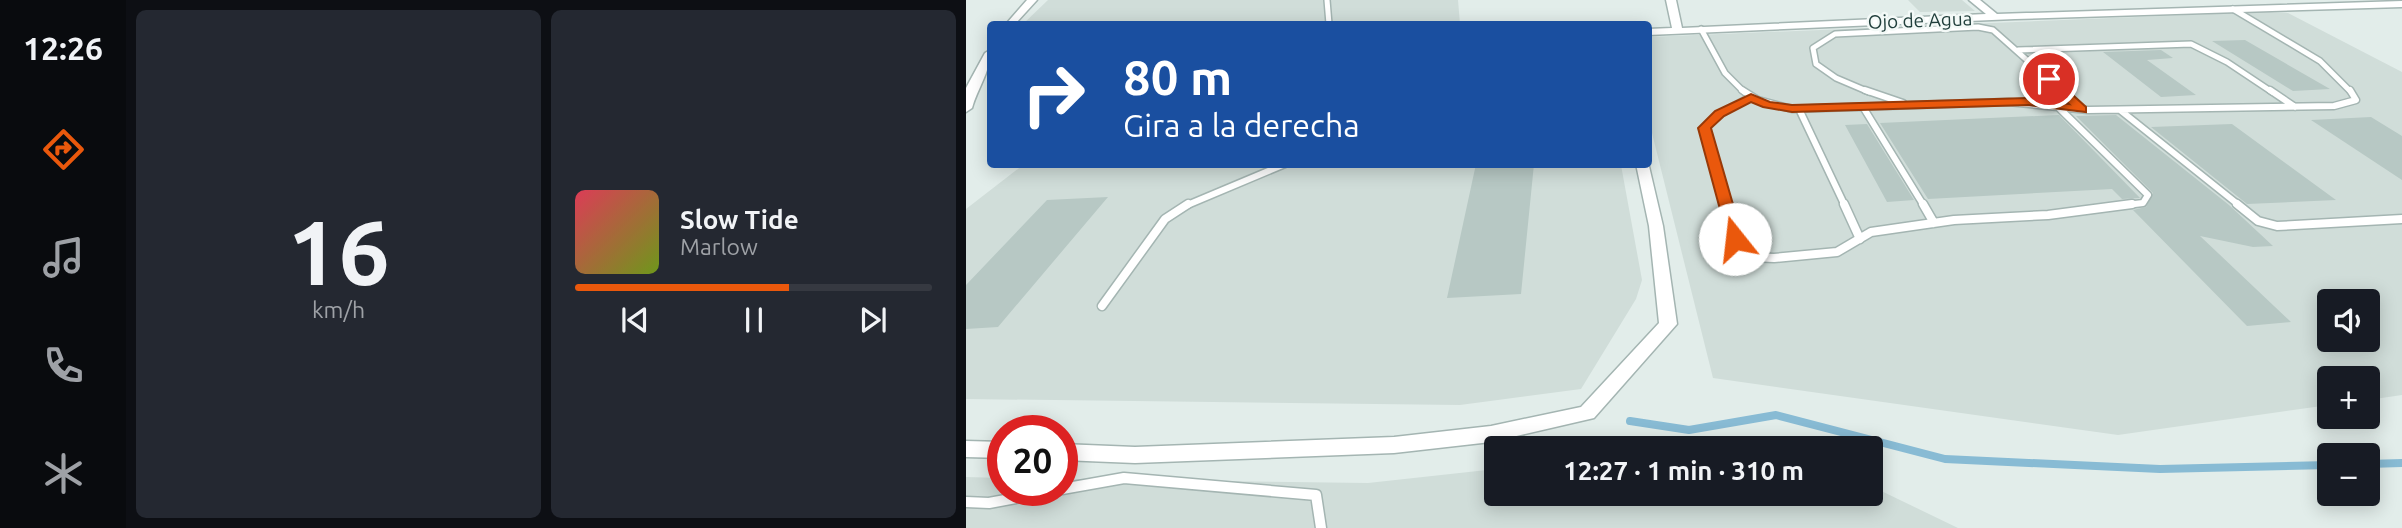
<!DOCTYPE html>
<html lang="es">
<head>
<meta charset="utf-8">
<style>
  :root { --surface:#171b24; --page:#242831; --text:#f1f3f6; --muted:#9ea1a6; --line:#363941; --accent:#ea580c }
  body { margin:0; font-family:Ubuntu,sans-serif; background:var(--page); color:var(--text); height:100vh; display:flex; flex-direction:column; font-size:26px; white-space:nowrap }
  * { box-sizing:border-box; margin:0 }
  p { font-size:23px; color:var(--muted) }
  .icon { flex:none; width:38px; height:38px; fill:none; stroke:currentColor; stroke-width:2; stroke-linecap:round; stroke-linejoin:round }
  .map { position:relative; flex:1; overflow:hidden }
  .sheet { display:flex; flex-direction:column; gap:10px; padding:10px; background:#0d0f14; width:840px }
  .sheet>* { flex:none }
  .banner { position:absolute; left:21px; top:21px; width:665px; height:147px; border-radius:7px; box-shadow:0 4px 18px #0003; background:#1a4fa0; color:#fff; overflow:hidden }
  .tools { position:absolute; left:1351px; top:289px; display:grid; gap:14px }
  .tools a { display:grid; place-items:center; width:63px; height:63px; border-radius:7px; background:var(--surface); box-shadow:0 4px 18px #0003; font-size:35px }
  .speed { position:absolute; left:21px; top:415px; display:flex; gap:14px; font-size:35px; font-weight:700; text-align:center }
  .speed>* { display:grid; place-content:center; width:91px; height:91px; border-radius:50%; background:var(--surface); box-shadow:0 4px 18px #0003; line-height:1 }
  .speed .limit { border:10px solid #d22; background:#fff; color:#111 }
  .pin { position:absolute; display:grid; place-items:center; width:60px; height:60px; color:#fff; margin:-30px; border:4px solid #fff; border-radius:50%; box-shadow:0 2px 7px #0007 }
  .me { position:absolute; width:77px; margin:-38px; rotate:344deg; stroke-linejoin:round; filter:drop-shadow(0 0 5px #0008) }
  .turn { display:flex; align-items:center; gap:24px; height:147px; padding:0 21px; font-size:32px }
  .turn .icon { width:91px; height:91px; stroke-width:2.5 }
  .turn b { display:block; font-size:49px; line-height:60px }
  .sheet .tile { flex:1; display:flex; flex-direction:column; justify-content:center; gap:10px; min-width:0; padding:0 24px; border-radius:10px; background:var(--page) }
  .sheet .dial { align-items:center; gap:0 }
  .dial b { font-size:91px; line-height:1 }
  .song { display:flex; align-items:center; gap:21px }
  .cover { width:84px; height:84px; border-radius:10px; background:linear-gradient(135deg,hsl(350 70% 55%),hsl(80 70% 35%)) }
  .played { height:7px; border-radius:4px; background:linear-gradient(90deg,var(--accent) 60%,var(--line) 60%) }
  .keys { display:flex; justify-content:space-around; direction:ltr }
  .sheet .tiles { flex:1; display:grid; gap:10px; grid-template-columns:repeat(2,1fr) }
  .trip { position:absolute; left:518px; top:436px; width:399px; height:70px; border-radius:7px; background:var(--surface); box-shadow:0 4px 18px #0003; font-weight:600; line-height:70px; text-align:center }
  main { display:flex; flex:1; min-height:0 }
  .tabs { display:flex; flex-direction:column; width:126px; justify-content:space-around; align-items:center; background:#090b0e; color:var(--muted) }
  .tabs .icon { width:49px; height:49px }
  .tabs .current { color:var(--accent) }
  .tabs b { font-size:32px; color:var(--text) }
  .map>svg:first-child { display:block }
</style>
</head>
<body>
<main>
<nav class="tabs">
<b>12:26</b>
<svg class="icon current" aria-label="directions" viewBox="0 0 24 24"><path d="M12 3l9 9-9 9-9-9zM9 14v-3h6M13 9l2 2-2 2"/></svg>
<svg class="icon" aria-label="music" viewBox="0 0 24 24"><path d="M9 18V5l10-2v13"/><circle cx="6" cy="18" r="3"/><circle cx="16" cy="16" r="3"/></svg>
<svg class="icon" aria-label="phone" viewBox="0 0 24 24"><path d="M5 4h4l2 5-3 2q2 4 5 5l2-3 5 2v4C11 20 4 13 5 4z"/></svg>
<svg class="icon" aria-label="climate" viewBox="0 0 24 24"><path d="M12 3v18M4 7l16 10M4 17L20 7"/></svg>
</nav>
<section class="sheet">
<div class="tiles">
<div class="tile dial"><b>16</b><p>km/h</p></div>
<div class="tile">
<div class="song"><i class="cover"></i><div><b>Slow Tide</b><p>Marlow</p></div></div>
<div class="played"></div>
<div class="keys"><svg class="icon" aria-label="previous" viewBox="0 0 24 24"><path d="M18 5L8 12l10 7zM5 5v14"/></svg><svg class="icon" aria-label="pause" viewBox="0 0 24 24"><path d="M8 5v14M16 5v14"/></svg><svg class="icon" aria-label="next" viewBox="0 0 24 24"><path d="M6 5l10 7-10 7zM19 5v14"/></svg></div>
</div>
</div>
</section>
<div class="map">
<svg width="1436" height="528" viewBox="0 0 1436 528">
  <rect width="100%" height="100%" fill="#e2edea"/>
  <!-- built -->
  <path fill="#d0ddd9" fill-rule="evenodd" d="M 82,0 L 492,0 L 494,24 L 57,24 Z
    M 942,0 L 996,0 L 1009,11 L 954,12 Z
    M 1295,12 L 1322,13 L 1436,72 L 1436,395 L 1402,400 L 1402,378 L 1363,378 L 1363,405 L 1152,435 L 747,378 L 683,121 L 682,37 ZM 1363,301 L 1402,301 L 1402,340 L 1363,340 Z
    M 57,165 L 655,165 L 676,280 L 670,299 L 615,389 L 494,405 L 0,399 L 0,209 Z
    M 805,438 L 825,448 L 718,448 Z
    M 530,469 L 530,494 L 905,494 L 905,486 L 992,528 L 0,528 L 0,477 L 37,478 L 37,490 L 96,490 L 96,479 L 402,483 Z"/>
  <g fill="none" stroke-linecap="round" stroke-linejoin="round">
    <!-- stream -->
    <path stroke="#88bbd4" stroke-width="8" d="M 664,421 L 723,430 L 810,415 L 979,459 L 1194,469 L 1363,465
      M 1402,464 L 1436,463"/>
  </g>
  <!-- building -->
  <path fill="#b7c8c4" d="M 1279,40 L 1364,89 L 1327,91 L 1246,41 Z
    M 1195,50 L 1207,58 L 1181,60 L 1230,95 L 1195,97 L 1137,52 Z
    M 1093,115 L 1174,198 L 1156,199 L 1146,189 L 962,199 L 914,123 Z
    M 1150,115 L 1263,205 L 1307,246 L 1287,247 L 1234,236 L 1325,322 L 1281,326 L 1167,210 L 1180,207 L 1187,193 L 1110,116 Z
    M 1405,117 L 1436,136 L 1436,180 L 1345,120 Z
    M 901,124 L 948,200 L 921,202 L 879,125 Z
    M 1266,124 L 1370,200 L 1281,204 L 1185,127 Z
    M 510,164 L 568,164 L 555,294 L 481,298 Z
    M 142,197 L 32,327 L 0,329 L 0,285 L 81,200 Z"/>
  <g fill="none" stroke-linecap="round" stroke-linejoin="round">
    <defs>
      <path id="lane-far3" d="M 361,0 L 363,24
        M 1267,9 L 1354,61 L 1385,92
        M 735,29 L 759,73 L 778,92
        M 1052,50 L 1225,44 L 1261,62 L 1306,92
        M 903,92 L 870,78 L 850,64 L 847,48 L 869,34 L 1012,27 L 1027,30 L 1097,92"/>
      <path id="lane-far2" d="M 776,90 L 792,100 L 826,109 L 1042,102 L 1122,110 L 1368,106 L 1390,100 L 1384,90
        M 899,90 L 937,103
        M 1095,90 L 1116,109
        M 1304,90 L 1329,107
        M 1090,105 L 1182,195 L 1177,203 L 1152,206
        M 897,107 L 958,206
        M 833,109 L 879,206
        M 1154,110 L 1274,206
        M 219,206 L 319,164
        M 760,206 L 739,128 L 753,114 L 785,97"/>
      <path id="lane-far1" d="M 759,204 L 769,239 L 786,257 L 808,258 L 871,252 L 905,232 L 988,220 L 1082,215 L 1166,204
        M 878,204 L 894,239
        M 957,204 L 968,223
        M 1271,204 L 1292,221 L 1311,226 L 1436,219
        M 136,306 L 199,219 L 222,204"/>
      <path id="lane" d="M 96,489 L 158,478 L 350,495 L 355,528
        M 0,502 L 23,503 L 93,490"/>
      <path id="street" d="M 61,0 L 71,0 L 49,24 L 40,24 Z
        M 700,0 L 710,0 L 716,28 L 1020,14 L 1003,0 L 1014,0 L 1031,14 L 1436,1 L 1436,7 L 1049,19 L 682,35 L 682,29 L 706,28 Z
        M 24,50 C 26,69 11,89 6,108 L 0,112 L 0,88 L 19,53 Z
        M 682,162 L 697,226 L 711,324 L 628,418 L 525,442 L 428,453 L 169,463 L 96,460 L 96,444 L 169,447 L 428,437 L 525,426 L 615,407 L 693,323 L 683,226 L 670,164 L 682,164 Z
        M 0,441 L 37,442 L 37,458 L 0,457 Z"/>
    </defs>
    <!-- lane-far3 casing -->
    <use href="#lane-far3" stroke="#a4b5b2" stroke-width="8"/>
    <!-- lane-far2 casing -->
    <use href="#lane-far2" stroke="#a4b5b2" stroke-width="9"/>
    <!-- lane-far1 casing -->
    <use href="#lane-far1" stroke="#a4b5b2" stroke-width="11"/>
    <!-- lane casing -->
    <use href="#lane" stroke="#a4b5b2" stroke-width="13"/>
    <!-- street casing -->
    <use href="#street" stroke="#a4b5b2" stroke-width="3"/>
    <!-- lane-far3 -->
    <use href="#lane-far3" stroke="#fff" stroke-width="5"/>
    <!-- lane-far2 -->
    <use href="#lane-far2" stroke="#fff" stroke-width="6"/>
    <!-- lane-far1 -->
    <use href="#lane-far1" stroke="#fff" stroke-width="8"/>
    <!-- lane -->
    <use href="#lane" stroke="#fff" stroke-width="10"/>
    <!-- street -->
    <use href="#street" fill="#fff" fill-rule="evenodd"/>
  </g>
  <!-- route -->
  <path fill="#ea580c" stroke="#983908" stroke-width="2" d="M 1079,77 L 1087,77 L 1120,107 L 1120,112 L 1062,105 L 826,112 L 797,107 L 785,102 L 758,116 L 745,128 L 777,239 L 769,244 L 762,239 L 732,128 L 749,111 L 785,94 L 804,102 L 826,105 L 1062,98 L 1103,104 L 1079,81 Z"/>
  <g text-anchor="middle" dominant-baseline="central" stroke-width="5" stroke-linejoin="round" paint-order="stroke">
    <!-- far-street labels -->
    <g font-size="19" fill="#213f3c" stroke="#f3f9f7">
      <text transform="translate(954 20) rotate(-2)">Ojo de Agua</text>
    </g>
  </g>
</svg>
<div class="tools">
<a><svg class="icon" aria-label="sound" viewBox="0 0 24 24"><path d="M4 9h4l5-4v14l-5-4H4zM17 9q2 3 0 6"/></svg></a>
<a>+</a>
<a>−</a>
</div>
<div class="speed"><div class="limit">20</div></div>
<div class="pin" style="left:1083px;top:79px;background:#d93025"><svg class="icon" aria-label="arrive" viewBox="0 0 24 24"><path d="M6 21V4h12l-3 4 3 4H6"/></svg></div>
<svg class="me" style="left:769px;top:239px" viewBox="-20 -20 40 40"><circle r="19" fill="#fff"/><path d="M0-13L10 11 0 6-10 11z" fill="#ea580c"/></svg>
<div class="trip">12:27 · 1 min · 310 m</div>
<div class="banner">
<div class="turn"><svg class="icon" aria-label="right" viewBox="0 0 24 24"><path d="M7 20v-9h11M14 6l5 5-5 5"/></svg><div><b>80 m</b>Gira a la derecha</div></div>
</div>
</div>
</main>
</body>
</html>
